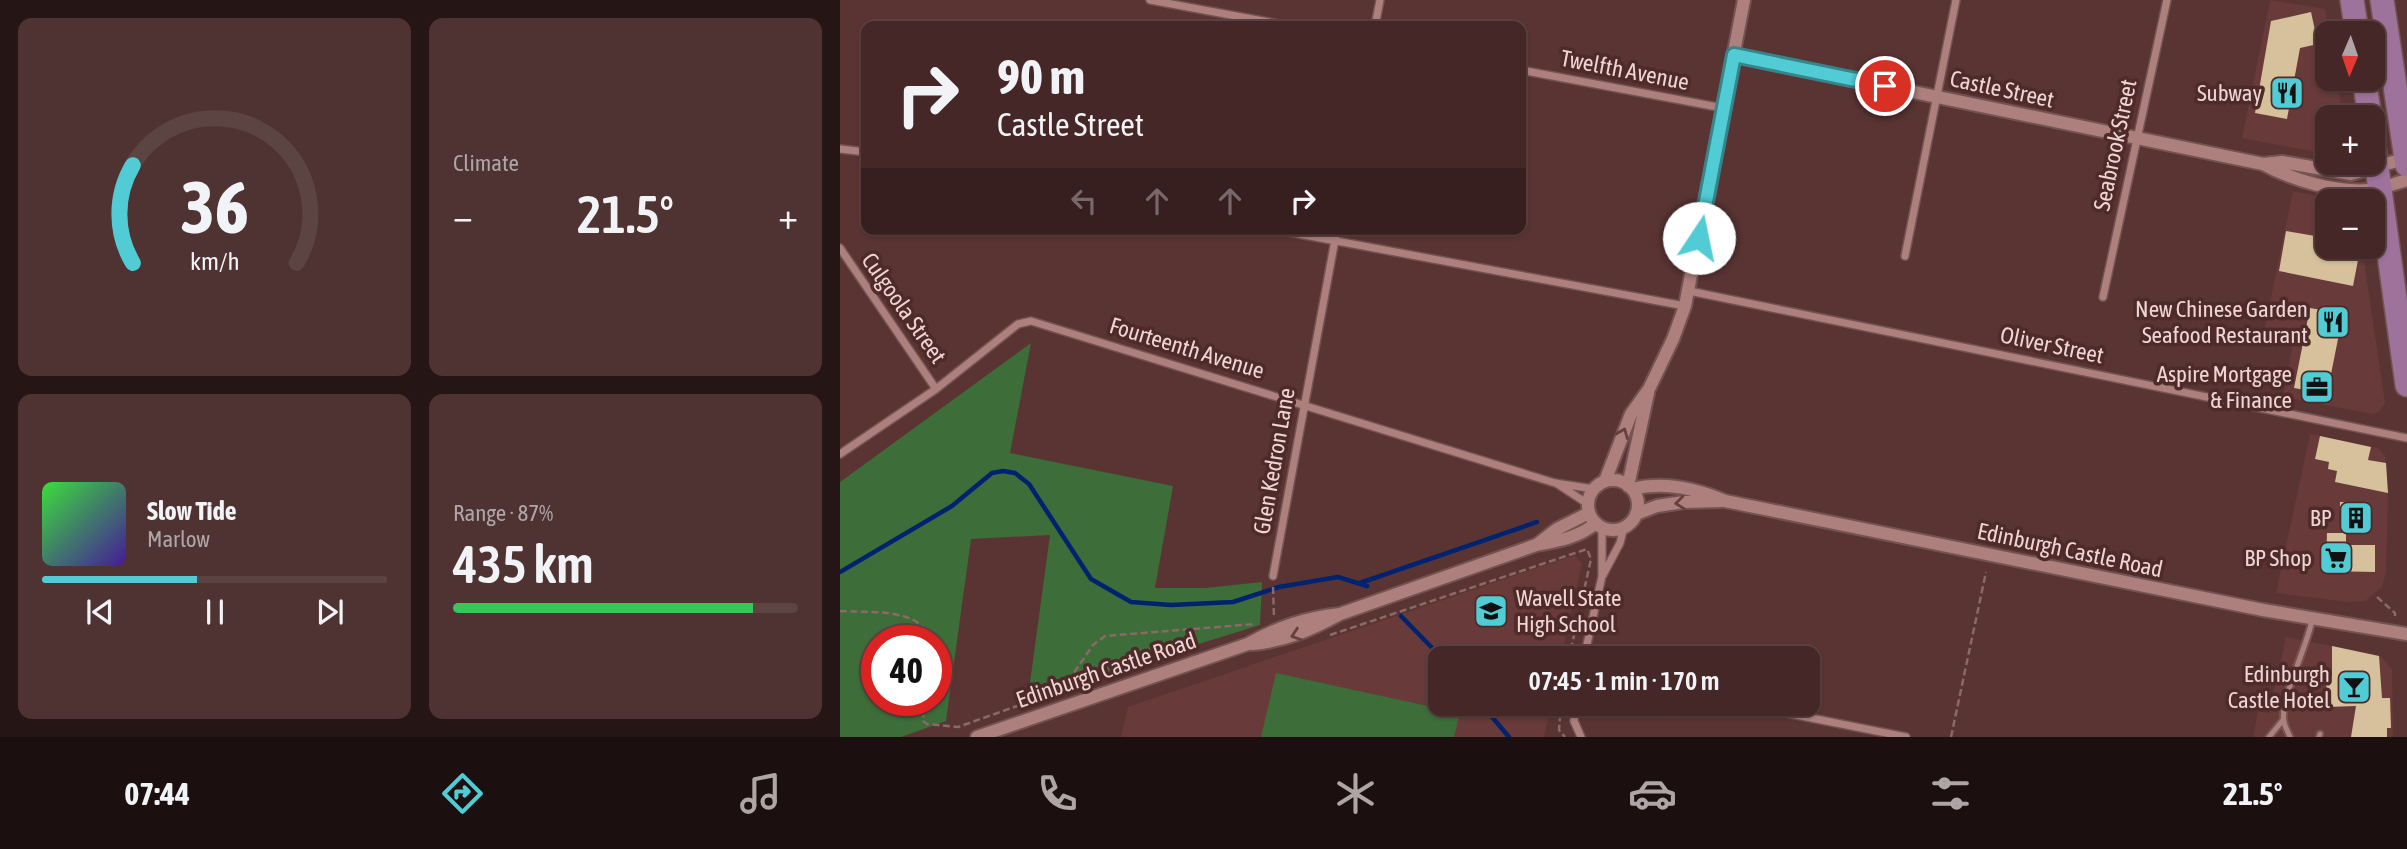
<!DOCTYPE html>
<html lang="en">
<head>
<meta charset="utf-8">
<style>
  :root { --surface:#442726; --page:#4e3332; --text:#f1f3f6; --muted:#afa5a7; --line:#5c4443; --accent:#51ccd5 }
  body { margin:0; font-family:"Asap Condensed",sans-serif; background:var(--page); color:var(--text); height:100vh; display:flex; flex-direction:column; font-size:26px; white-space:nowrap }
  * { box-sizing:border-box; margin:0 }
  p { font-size:23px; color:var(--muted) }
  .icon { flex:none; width:38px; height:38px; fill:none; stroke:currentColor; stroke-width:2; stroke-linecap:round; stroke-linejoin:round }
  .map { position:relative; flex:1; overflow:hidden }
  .drawer { display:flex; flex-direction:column; gap:18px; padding:18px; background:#251515; width:840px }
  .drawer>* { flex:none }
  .top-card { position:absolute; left:21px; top:21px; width:665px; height:214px; border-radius:14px; box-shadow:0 2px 5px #0004,0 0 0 2px var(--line); background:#442726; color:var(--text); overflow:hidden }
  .needle { width:46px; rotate:182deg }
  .fabs { position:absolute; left:1475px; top:21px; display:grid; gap:14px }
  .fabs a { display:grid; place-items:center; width:70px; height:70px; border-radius:14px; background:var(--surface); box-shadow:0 2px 5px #0004,0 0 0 2px var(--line); font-size:35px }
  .speed { position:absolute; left:21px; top:625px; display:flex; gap:14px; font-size:35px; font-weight:700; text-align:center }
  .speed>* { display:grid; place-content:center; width:91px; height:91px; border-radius:50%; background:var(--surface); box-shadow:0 2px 5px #0004,0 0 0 2px var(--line); line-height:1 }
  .speed .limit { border:10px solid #d22; background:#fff; color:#111 }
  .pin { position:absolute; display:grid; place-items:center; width:60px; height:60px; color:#fff; margin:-30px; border:4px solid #fff; border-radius:50%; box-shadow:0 2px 7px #0007 }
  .me { position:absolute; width:77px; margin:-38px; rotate:11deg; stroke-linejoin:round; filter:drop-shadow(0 0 5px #0008) }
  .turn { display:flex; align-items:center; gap:24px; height:147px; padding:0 21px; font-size:32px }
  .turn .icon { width:91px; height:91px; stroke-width:2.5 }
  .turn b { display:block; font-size:49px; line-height:60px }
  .lanes { display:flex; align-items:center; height:66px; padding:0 21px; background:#0003; justify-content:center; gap:35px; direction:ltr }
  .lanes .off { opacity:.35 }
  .big { font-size:52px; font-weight:600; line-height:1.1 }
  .drawer .card { flex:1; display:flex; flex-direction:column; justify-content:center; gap:10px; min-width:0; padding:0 24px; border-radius:14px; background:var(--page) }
  .drawer .dial { align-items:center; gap:0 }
  .dial svg { height:182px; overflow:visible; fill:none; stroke:var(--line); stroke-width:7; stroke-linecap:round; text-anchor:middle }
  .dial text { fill:var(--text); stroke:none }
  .song { display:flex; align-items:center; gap:21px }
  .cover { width:84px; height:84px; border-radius:10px; background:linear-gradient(135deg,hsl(120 70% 55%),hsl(260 70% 35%)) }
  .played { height:7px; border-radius:4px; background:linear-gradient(90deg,var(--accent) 45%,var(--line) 45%) }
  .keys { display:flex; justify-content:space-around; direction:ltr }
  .heat { display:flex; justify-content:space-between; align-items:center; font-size:38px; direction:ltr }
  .charge { height:10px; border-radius:5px; background:linear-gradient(90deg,#34c759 87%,var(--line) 0) }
  .drawer .tiles { flex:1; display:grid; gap:18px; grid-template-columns:repeat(2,1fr) }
  .trip { position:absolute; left:588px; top:646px; width:392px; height:70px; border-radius:14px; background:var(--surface); box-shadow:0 2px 5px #0004,0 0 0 2px var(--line); font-weight:600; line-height:70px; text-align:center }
  .dock { display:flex; height:112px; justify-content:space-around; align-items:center; background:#1b100f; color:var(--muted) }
  .dock .icon { width:49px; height:49px }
  .dock .selected { color:var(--accent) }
  .dock b { font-size:32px; color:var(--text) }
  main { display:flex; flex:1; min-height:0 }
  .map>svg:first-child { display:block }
</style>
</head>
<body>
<main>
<section class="drawer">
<div class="tiles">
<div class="card dial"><svg viewBox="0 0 100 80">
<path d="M14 69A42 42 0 1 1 86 69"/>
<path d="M14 69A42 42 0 0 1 14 26" stroke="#51ccd5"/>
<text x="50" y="56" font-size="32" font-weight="700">36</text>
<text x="50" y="72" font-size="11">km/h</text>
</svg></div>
<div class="card"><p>Climate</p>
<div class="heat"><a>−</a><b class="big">21.5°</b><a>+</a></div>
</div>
<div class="card">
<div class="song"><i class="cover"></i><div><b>Slow Tide</b><p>Marlow</p></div></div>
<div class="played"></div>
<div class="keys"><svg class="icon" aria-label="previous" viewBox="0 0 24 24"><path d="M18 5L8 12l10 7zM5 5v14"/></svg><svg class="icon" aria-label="pause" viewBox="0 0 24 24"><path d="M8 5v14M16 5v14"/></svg><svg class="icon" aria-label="next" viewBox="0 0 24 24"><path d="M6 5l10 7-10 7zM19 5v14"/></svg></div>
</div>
<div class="card"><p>Range · 87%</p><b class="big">435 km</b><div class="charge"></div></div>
</div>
</section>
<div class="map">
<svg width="1567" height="737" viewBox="0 0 1567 737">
  <rect width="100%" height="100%" fill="#5a3433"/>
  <!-- built -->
  <path fill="#683a39" d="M 1430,0 L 1485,9 L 1489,33 L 1488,79 L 1497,79 L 1503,117 L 1488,117 L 1487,154 L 1402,138 Z
    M 1453,191 L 1500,201 L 1488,201 L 1488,247 L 1522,247 L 1545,403 L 1539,412 L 1532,414 L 1443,397 L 1454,337 L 1424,331 Z
    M 1470,434 L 1538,448 L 1545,455 L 1548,493 L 1546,572 L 1542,587 L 1525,601 L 1508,602 L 1436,593 Z
    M 735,555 L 742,564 L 721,658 L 600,658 L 600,704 L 711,704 L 704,737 L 281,737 L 288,707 Z
    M 1446,637 L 1541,656 L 1552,670 L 1553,737 L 1413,737 L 1418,711 L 1429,713 Z"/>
  <!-- green -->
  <path fill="#3d6d38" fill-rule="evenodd" d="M 191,343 L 170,453 L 333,486 L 315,588 L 365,588 L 422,582 L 420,625 L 188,697 L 210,535 L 131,539 L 106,721 L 61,737 L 0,737 L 0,482 ZM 37,640 L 96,640 L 96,700 L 37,700 Z
    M 436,673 L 620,713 L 614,737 L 421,737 Z"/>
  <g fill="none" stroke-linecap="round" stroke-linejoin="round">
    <!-- stream -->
    <path stroke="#002371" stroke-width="4.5" d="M 0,572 L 112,506 L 152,473 L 163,471 L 175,473 L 189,484 L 251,579 L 291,602 L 331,605 L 393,602 L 439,587 L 498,577 L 527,586
      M 520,583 L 697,522
      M 561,616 L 602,658
      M 641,704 L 669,737"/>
  </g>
  <!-- building -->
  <path fill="#d6c19c" d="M 1471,12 L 1478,44 L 1460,48 L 1447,119 L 1415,113 L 1431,21 Z
    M 1488,208 L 1488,247 L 1514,247 L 1513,250 L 1517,252 L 1518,260 L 1513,286 L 1439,271 L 1446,231 L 1475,236 Z
    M 1470,308 L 1505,314 L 1508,329 L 1500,329 L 1487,394 L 1454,388 Z
    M 1480,436 L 1531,447 L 1528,460 L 1546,463 L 1548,493 L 1495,482 L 1497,471 L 1488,469 L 1489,462 L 1475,459 Z
    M 1500,502 L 1515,502 L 1515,512 L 1530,512 L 1530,524 L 1500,524 Z
    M 1487,533 L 1506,533 L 1506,545 L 1535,545 L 1535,572 L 1486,571 Z
    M 1492,646 L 1539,656 L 1542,698 L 1550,698 L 1551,728 L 1547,728 L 1547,737 L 1511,737 L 1516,706 L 1487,707 L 1486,676 L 1492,676 Z"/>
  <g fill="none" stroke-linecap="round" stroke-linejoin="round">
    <defs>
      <path id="service" d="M 1429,737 L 1443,720
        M 1450,737 C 1448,732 1445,727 1444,722 C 1439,701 1468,645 1472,620
        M 1479,737 L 1480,734"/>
      <path id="minor" d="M 310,0 L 450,26
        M 535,26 L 540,0
        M 681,70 L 883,108
        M 0,149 L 26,152
        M 432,229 L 845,306
        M 0,248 L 96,389
        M 1065,256 L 1116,0
        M 849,291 L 1567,438
        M 1263,297 L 1327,0
        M 0,454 L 96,389 L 178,324 L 191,321 L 715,483 L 754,489
        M 716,483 L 748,504
        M 763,575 L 780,543 L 784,527
        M 433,576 L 497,229
        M 744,658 L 762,576 L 762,528
        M 735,704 L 734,721 L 741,737
        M 901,704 L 1066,737"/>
      <path id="tertiary" d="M 894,55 L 1423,164 L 1442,162 L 1511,174 L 1567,158
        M 1423,164 C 1452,180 1496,193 1530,190 C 1542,189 1555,183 1567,180
        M748 505a25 25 0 1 1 50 0a25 25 0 1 1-50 0Z
        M 765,481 L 791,414 L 809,389 L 833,339 L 845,306 L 904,0
        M 788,486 L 808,393
        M 792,489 C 824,481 855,488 885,501 L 1423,610 L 1567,634
        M 796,514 L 817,506 L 844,502 L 881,501
        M 699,543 L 717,529 L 749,513
        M 412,644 C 445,641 471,630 500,614 L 696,545 C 718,541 738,538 756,523
        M 137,737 L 408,644 C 438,627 465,618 500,614"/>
      <path id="trunk" d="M 1512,0 L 1517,33
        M 1542,0 L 1567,165
        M 1524,79 L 1530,117
        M 1533,139 L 1567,385"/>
    </defs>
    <!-- service casing -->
    <use href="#service" stroke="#735352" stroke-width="9"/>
    <!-- minor casing -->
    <use href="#minor" stroke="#735352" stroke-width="10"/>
    <!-- tertiary casing -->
    <use href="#tertiary" stroke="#735352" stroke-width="16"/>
    <!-- trunk casing -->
    <use href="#trunk" stroke="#735352" stroke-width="26"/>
    <!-- path -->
    <path stroke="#8a6967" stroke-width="2.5" stroke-dasharray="7 3.5" stroke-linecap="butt" d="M 433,587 L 434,618
      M 1537,597 L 1555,613 L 1555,616
      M 0,611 C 28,613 82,607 90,640
      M 490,635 L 747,549 L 751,559 L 729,658
      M 84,700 L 83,721 L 87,724 L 118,727 L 222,690 L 253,645 L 265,636 L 415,624
      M 721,704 L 719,730 L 725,737
      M 1111,737 L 1146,572"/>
    <!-- service -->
    <use href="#service" stroke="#ad807e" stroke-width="5"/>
    <!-- minor -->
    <use href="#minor" stroke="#ad807e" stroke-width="7"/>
    <!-- tertiary -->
    <use href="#tertiary" stroke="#ad807e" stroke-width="12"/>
    <!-- trunk -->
    <use href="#trunk" stroke="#9e729b" stroke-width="23"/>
  </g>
  <!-- one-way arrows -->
  <defs><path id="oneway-chevron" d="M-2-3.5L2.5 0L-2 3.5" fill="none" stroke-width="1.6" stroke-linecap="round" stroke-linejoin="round" transform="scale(1.75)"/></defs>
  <g stroke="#66403e">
    <use href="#oneway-chevron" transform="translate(783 433) rotate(-68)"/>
    <use href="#oneway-chevron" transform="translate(840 503) rotate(173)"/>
    <use href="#oneway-chevron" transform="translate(456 635) rotate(162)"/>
  </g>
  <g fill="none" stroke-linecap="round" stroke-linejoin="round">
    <defs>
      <path id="route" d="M 859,238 L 894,55 L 1045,86"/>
    </defs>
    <!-- route casing -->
    <use href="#route" stroke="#35858a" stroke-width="18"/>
    <!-- route -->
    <use href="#route" stroke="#51ccd5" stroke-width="12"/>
  </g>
  <!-- icons -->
  <defs>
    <symbol id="restaurant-square" viewBox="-11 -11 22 22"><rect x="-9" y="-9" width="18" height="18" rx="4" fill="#51ccd5" stroke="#4e2a29"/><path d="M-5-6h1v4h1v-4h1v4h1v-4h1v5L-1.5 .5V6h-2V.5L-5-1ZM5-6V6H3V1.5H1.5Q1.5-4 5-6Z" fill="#111"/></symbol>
    <symbol id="office-square" viewBox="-11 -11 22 22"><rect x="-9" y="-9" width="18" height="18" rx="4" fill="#51ccd5" stroke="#4e2a29"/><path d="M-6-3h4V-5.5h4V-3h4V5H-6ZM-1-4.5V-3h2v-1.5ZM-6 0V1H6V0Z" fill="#111"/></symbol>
    <symbol id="building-square" viewBox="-11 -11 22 22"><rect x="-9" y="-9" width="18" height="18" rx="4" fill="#51ccd5" stroke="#4e2a29"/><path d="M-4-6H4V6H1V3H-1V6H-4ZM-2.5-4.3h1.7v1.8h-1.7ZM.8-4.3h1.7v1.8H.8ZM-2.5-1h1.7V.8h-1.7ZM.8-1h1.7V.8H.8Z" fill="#111"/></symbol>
    <symbol id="supermarket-square" viewBox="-11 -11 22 22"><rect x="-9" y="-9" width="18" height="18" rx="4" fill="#51ccd5" stroke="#4e2a29"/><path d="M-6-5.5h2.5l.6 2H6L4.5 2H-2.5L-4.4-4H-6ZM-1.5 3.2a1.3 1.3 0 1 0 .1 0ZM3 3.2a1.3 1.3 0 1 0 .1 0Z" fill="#111"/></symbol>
    <symbol id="school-square" viewBox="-11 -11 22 22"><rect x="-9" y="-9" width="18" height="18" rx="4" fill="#51ccd5" stroke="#4e2a29"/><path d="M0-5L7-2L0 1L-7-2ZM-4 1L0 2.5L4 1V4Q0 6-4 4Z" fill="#111"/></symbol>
    <symbol id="bar-square" viewBox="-11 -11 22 22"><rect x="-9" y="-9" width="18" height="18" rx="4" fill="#51ccd5" stroke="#4e2a29"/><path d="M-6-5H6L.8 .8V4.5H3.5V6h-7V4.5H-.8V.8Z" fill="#111"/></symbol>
  </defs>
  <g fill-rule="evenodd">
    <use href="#restaurant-square" x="1428" y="74" width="38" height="38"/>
    <use href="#restaurant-square" x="1474" y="303" width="38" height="38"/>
    <use href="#office-square" x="1458" y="368" width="38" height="38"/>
    <use href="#building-square" x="1497" y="499" width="38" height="38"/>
    <use href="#supermarket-square" x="1477" y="539" width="38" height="38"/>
    <use href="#school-square" x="632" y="592" width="38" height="38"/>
    <use href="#bar-square" x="1495" y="668" width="38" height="38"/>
  </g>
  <g text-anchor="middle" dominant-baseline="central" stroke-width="7" stroke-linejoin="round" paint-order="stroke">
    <!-- street labels -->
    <g font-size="23" fill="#eed5d3" stroke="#4e2a29">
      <text transform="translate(785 70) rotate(11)">Twelfth Avenue</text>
      <text transform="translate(1162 89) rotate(12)">Castle Street</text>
      <text transform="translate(1275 145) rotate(-78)">Seabrook Street</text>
      <text transform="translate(64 308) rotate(55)">Culgoola Street</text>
      <text transform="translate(1212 345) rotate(12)">Oliver Street</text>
      <text transform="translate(347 348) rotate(17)">Fourteenth Avenue</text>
      <text transform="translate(434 461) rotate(-80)">Glen Kedron Lane</text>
      <text transform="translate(1230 550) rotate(12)">Edinburgh Castle Road</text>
      <text transform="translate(266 670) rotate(-19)">Edinburgh Castle Road</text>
    </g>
    <!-- poi labels -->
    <g font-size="23" fill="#eed5d3" stroke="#4e2a29" text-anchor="end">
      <text x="1422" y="93">Subway</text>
      <text x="1468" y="309">New Chinese Garden<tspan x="1468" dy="26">Seafood Restaurant</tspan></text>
      <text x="1452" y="374">Aspire Mortgage<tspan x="1452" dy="26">&amp; Finance</tspan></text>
      <text x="1492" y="518">BP</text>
      <text x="1472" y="558">BP Shop</text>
      <text x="676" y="598" text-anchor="start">Wavell State<tspan x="676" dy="26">High School</tspan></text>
      <text x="1490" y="674">Edinburgh<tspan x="1490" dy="26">Castle Hotel</tspan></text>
    </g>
  </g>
</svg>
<div class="fabs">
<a><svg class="needle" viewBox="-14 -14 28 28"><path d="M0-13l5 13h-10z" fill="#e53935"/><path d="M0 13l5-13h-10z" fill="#afa5a7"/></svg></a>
<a>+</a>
<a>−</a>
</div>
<div class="speed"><div class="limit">40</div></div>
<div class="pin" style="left:1045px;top:86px;background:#d93025"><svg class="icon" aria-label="arrive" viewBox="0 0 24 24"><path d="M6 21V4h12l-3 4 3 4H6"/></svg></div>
<svg class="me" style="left:859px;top:238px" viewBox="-20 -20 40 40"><circle r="19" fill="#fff"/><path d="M0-13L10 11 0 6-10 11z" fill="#51ccd5"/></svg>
<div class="trip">07:45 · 1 min · 170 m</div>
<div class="top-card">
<div class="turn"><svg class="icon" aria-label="right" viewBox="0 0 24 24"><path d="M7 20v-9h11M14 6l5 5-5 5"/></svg><div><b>90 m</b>Castle Street</div></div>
<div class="lanes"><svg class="icon off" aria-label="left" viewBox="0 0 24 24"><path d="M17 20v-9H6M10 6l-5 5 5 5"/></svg><svg class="icon off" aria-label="ahead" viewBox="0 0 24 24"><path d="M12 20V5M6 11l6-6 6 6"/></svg><svg class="icon off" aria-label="ahead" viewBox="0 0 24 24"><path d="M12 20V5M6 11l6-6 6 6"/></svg><svg class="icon" aria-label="right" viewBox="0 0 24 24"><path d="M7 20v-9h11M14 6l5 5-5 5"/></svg></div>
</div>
</div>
</main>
<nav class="dock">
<b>07:44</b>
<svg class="icon selected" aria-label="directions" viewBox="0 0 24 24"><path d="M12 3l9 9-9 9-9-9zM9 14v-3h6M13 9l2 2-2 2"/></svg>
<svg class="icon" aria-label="music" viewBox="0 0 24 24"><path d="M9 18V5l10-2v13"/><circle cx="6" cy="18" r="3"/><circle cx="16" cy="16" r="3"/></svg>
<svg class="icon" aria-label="phone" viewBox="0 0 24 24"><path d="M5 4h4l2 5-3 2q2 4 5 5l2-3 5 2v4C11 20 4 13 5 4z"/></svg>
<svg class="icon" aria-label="climate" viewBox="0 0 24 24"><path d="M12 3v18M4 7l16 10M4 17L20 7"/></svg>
<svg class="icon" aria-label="car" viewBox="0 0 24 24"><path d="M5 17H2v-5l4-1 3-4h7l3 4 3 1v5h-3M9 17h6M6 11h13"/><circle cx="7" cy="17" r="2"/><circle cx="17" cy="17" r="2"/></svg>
<svg class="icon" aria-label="filters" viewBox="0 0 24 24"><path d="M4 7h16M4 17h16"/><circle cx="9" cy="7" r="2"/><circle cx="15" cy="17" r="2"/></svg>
<b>21.5°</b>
</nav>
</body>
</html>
